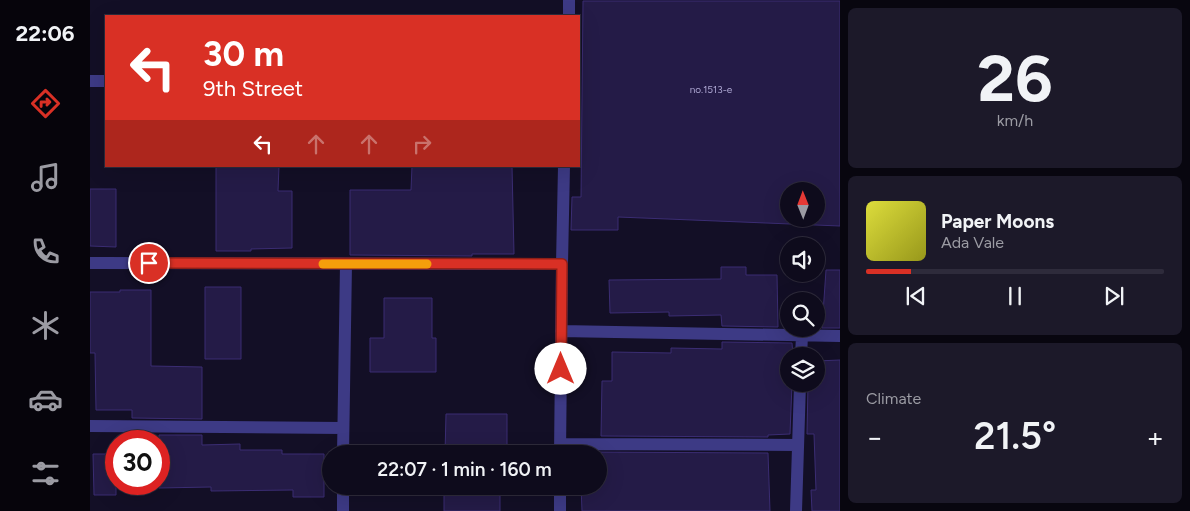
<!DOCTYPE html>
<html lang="en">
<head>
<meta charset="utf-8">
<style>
  :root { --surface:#0e0b1c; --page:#1c1929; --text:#f1f3f6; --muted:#9b9ba3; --line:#2e2b3b; --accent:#d93025 }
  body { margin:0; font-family:Figtree,sans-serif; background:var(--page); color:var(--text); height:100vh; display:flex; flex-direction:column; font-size:19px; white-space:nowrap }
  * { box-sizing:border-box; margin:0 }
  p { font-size:16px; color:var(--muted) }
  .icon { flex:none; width:28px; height:28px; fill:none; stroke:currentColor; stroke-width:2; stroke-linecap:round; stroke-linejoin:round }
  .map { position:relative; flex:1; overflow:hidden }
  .details { display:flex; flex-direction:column; gap:8px; padding:8px; background:#08060f; width:350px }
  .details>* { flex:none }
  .hud { position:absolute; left:15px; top:15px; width:475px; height:152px; border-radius:0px; box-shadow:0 5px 20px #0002,0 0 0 1px var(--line); background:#d93025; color:#fff; overflow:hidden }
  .needle { width:32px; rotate:359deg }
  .buttons { position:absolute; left:690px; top:182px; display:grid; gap:10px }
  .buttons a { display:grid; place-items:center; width:45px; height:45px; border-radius:50%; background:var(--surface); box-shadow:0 5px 20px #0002,0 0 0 1px var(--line); font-size:25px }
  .speed { position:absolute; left:15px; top:430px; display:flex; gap:10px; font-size:25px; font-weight:700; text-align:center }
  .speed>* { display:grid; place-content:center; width:65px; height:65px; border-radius:50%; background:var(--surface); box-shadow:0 5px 20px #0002,0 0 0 1px var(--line); line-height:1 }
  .speed .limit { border:8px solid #d22; background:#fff; color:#111 }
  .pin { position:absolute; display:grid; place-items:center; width:42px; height:42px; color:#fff; margin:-21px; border:2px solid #fff; border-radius:50%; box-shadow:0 1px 5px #0007 }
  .me { position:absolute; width:55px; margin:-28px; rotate:0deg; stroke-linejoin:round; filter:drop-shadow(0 0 4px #0008) }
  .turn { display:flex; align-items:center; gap:18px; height:105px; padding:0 15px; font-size:22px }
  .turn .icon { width:65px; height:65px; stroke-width:2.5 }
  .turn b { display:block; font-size:35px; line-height:42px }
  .lanes { display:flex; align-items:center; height:48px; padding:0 15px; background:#0003; justify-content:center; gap:25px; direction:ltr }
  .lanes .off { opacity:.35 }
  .big { font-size:38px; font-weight:600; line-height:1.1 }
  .details .widget { flex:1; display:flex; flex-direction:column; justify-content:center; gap:8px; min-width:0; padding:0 18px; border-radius:8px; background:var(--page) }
  .details .dial { align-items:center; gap:0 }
  .dial b { font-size:65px; line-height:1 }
  .song { display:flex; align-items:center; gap:15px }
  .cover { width:60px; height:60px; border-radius:8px; background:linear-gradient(135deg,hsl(60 70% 55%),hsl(60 70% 35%)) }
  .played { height:5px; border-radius:2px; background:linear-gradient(90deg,var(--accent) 15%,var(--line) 15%) }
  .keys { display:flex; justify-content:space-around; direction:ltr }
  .heat { display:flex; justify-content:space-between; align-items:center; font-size:28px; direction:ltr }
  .trip { position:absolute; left:232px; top:445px; width:285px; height:50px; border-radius:25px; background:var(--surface); box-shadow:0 5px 20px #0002,0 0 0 1px var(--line); font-weight:600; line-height:50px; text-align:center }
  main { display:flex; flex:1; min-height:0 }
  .tabs { display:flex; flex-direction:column; width:90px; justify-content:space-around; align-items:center; background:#06040b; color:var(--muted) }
  .tabs .icon { width:35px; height:35px }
  .tabs .active { color:var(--accent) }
  .tabs b { font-size:22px; color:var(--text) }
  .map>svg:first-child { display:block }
</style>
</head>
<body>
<main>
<nav class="tabs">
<b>22:06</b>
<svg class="icon active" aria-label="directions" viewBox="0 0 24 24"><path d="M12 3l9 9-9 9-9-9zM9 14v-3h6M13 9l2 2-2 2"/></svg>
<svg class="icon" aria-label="music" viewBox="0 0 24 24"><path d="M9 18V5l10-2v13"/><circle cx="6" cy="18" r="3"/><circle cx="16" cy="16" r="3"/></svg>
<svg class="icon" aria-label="phone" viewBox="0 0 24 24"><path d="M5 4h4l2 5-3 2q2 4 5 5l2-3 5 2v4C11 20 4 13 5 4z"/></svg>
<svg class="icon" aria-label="climate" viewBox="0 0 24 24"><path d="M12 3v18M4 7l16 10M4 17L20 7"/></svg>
<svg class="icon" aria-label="car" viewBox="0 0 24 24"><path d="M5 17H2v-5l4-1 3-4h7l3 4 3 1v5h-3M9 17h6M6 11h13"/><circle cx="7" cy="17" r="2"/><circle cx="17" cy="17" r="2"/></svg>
<svg class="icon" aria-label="filters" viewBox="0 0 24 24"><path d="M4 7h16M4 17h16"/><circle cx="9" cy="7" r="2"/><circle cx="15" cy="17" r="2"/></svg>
</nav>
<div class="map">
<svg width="750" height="511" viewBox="0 0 750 511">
  <rect width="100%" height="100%" fill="#130f26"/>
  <!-- building -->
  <path fill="#241b47" stroke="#3b2d73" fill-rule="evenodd" d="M 493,1 L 750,1 L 750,226 L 528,217 L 528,230 L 481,230 L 482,197 L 491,197 ZM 699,191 L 726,191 L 726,219 L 699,219 Z
    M 126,166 L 189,166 L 188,191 L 202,191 L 202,248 L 161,249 L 161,251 L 126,251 Z
    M 322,166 L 422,166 L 424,254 L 382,254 L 382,256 L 260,255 L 260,190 L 321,190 Z
    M 0,189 L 26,189 L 26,247 L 0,246 Z
    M 631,267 L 656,267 L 656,275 L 687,275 L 688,327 L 632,326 L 631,315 L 579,316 L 579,312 L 520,313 L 519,280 L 631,279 Z
    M 736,270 L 750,270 L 750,328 L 732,328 Z
    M 115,287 L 151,287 L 151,359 L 115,359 Z
    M 30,290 L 61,290 L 61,366 L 112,367 L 112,419 L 42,418 L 42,410 L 6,410 L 5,353 L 0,353 L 0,292 L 30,292 Z
    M 294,298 L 342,298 L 342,338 L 346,338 L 346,372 L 280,372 L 280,338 L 294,338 Z
    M 632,342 L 702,343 L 703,356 L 699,356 L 699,384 L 702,384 L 700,434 L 678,435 L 678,437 L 511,436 L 512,381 L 522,381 L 522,352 L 581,353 L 581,348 L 632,349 Z
    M 750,360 L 750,511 L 722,511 L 721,490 L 726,490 L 724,434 L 717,434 L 718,384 L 726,384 L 726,361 Z
    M 356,414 L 417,414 L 417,454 L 355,454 Z
    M 69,435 L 112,435 L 112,445 L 150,444 L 150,450 L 192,450 L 192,454 L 234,454 L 234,497 L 203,497 L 203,490 L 121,491 L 121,487 L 69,488 Z
    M 490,452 L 678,453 L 680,511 L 492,511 L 491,486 L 509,486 L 509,454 L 490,454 Z
    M 3,454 L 26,454 L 26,495 L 4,495 Z
    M 354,486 L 410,486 L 410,511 L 354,511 Z"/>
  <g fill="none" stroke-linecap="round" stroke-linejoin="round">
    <!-- minor -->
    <path stroke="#3d3a85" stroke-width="12" d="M 479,16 L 479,0
      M 0,81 L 16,81
      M 0,263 L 472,264
      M 471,331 L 750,336
      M 711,356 L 712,336
      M 0,426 L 253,428
      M 471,444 L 708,445
      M 253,454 L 256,264
      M 470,454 L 472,264 L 474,166
      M 253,511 L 253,486
      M 470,511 L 470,486
      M 706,511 L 710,384"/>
  </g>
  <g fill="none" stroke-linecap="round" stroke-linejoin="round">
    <defs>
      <path id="route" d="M 59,263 L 472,264 L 471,369"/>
    </defs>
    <!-- route casing -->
    <use href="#route" stroke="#8d1f18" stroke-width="12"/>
    <!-- route -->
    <use href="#route" stroke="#d93025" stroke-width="9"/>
    <!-- slow -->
    <path stroke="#f59e0b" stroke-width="9" d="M 233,264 L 337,264"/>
  </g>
  <g text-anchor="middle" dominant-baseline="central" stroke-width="4" stroke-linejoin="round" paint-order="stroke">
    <!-- number labels -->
    <g font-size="10" fill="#aca6d1">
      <text x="621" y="89">no.1513-e</text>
    </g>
  </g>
</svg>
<div class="buttons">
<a><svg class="needle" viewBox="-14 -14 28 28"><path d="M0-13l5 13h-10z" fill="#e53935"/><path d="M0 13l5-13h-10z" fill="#9b9ba3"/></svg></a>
<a><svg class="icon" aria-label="sound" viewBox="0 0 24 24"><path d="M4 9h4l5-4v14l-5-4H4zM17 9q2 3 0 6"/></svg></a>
<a><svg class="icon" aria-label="search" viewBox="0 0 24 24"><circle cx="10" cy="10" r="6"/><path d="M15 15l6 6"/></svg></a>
<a><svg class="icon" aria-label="layers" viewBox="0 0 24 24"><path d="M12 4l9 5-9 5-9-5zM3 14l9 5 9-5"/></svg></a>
</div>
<div class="speed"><div class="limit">30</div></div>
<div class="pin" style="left:59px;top:263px;background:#d93025"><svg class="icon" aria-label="arrive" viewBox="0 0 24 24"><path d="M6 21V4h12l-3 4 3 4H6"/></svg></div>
<svg class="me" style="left:471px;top:369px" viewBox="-20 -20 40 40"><circle r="19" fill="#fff"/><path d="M0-13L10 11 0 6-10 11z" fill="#d93025"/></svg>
<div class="trip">22:07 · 1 min · 160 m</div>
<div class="hud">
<div class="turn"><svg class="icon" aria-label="left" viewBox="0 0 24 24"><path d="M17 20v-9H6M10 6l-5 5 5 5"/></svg><div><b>30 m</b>9th Street</div></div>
<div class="lanes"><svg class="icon" aria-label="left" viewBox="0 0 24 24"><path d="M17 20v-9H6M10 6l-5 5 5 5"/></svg><svg class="icon off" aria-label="ahead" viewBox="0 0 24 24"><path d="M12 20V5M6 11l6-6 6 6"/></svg><svg class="icon off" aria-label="ahead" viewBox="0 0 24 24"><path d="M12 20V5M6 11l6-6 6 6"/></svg><svg class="icon off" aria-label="right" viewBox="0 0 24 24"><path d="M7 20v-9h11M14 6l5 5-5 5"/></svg></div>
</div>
</div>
<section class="details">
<div class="widget dial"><b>26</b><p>km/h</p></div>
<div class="widget">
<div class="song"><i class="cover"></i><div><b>Paper Moons</b><p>Ada Vale</p></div></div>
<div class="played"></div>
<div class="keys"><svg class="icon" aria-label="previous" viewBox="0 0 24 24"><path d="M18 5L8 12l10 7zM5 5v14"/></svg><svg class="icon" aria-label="pause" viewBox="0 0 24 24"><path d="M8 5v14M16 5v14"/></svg><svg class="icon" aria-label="next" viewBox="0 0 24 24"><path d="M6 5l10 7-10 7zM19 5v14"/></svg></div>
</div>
<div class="widget"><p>Climate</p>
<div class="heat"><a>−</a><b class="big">21.5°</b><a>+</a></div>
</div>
</section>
</main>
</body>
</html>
